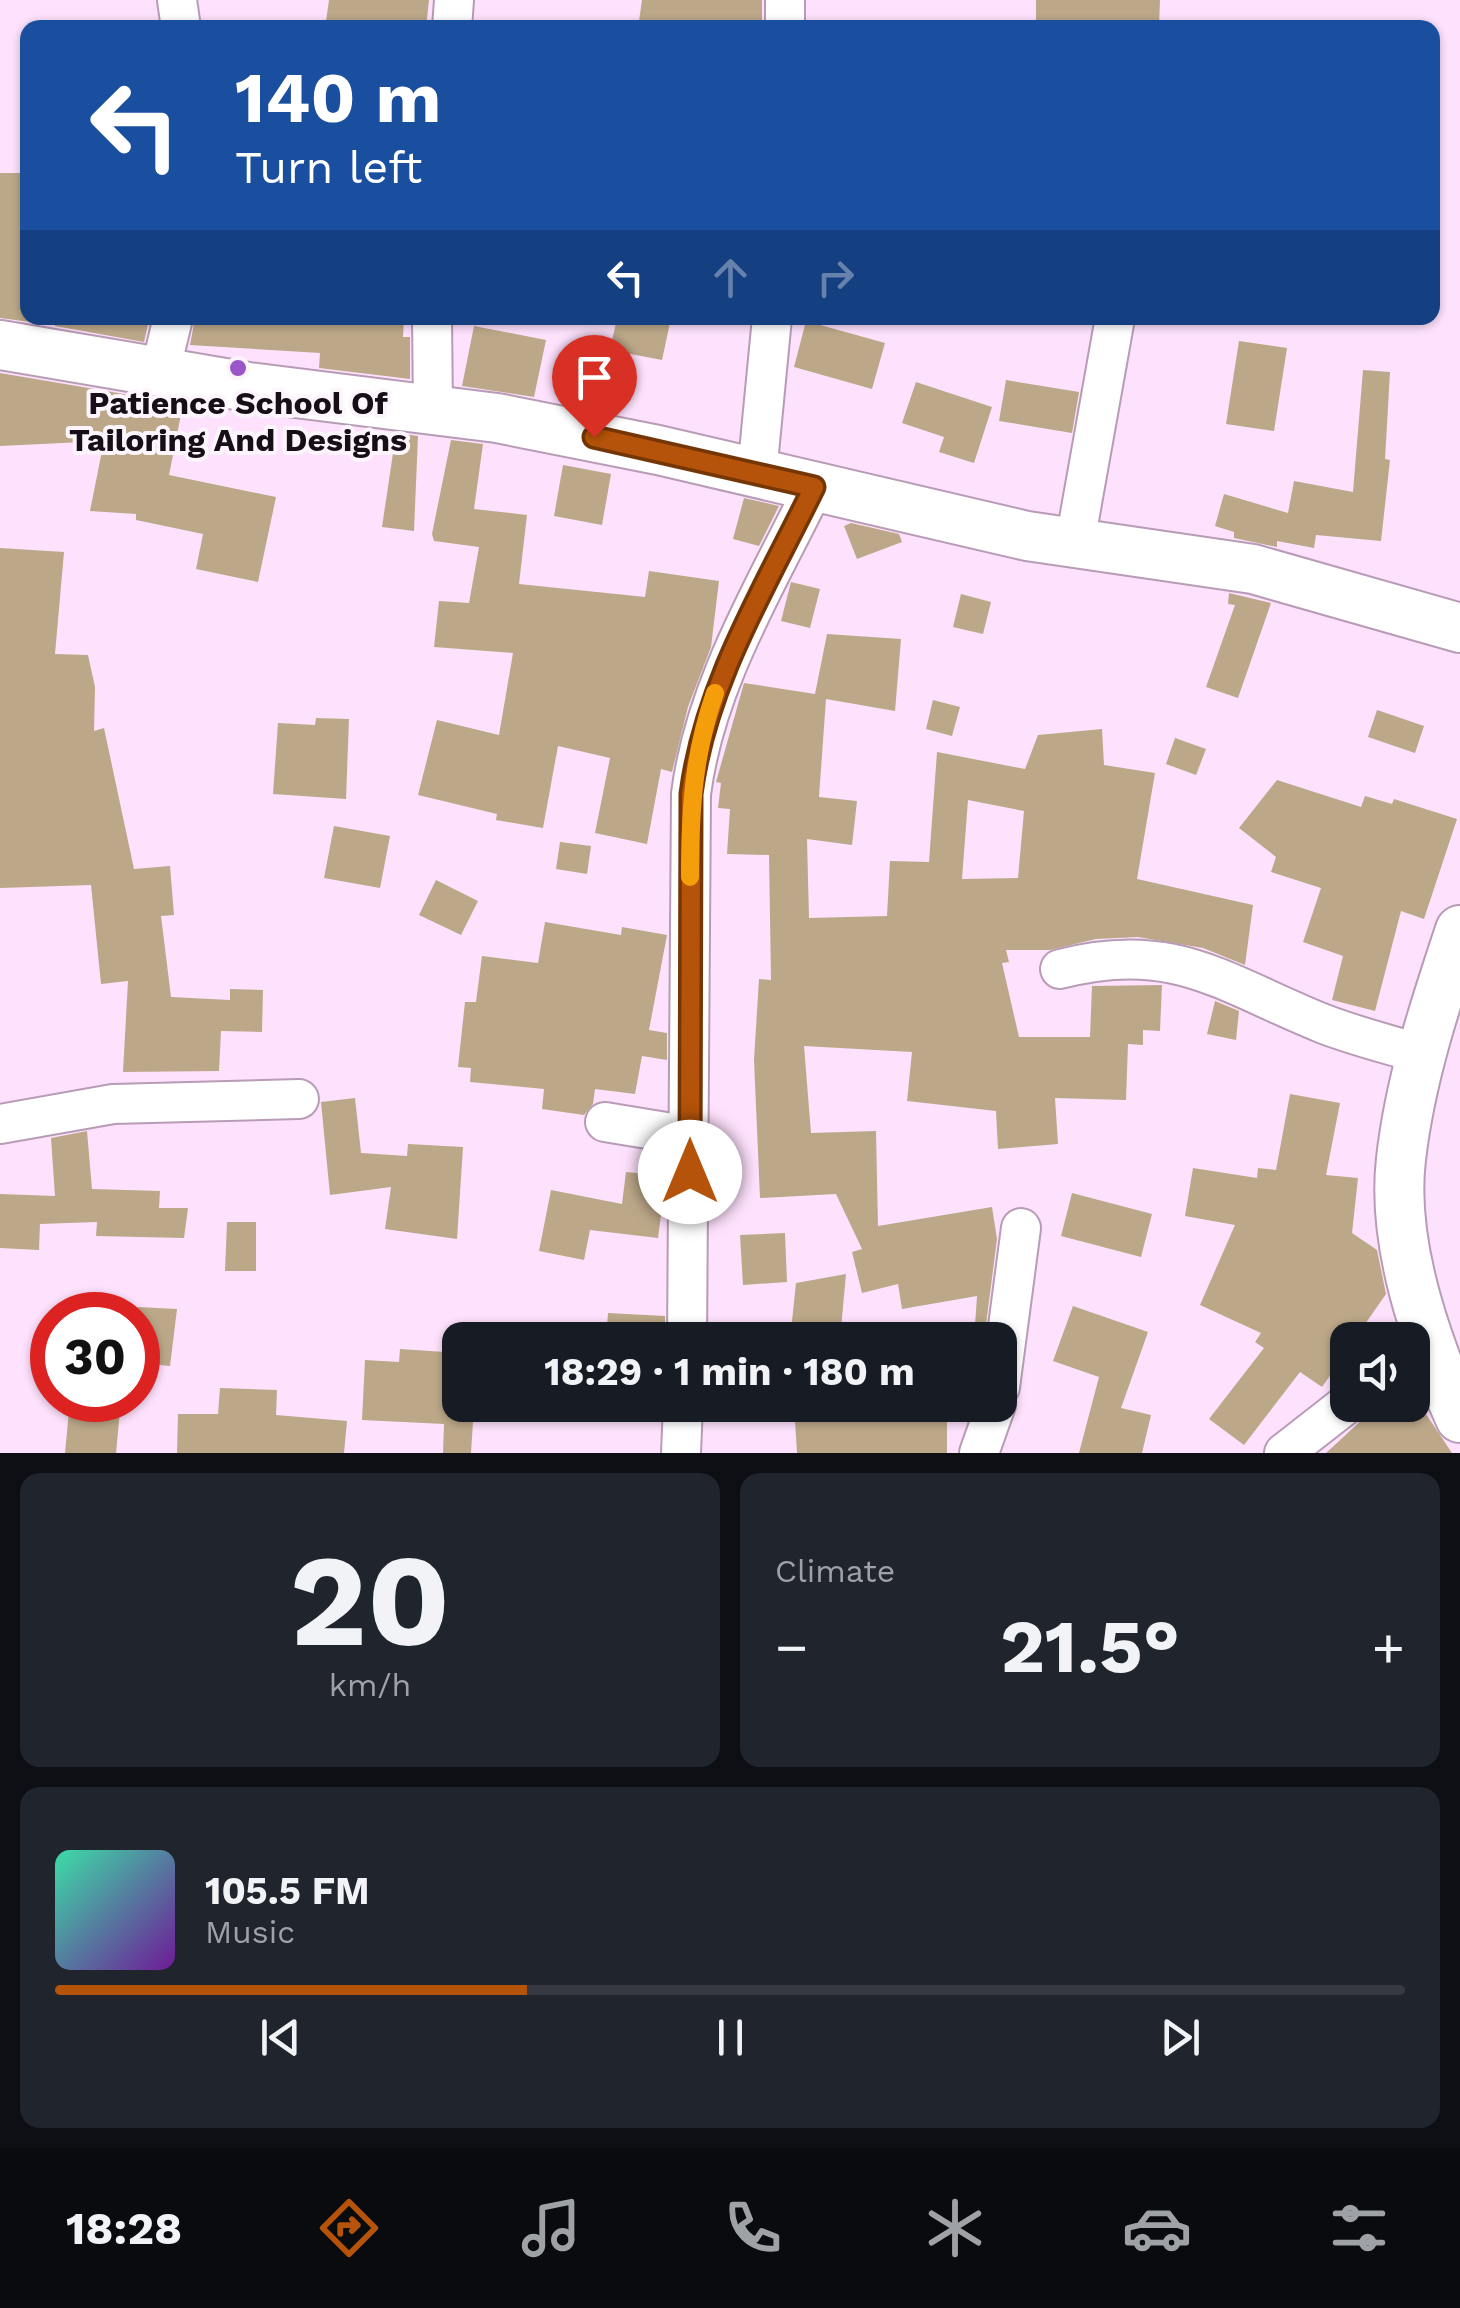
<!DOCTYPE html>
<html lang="en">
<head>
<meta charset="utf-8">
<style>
  :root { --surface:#171b24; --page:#20242c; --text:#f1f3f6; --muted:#9ea1a6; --line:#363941; --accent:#b45309 }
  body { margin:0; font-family:"Work Sans",sans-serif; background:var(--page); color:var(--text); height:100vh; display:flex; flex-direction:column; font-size:38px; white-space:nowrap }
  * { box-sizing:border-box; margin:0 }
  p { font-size:32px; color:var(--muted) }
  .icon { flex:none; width:55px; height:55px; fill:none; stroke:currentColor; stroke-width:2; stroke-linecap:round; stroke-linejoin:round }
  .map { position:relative; height:1453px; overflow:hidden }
  .sheet { display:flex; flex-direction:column; gap:20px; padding:20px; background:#0d0f14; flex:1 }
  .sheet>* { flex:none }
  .banner { position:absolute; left:20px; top:20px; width:1420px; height:305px; border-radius:20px; box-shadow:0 2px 8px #0004; background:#1a4fa0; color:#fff; overflow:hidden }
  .controls { position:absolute; left:1330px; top:1322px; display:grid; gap:20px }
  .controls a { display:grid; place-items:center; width:100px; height:100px; border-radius:20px; background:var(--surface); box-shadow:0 2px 8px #0004; font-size:50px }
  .speed { position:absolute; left:30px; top:1292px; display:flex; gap:20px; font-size:50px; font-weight:700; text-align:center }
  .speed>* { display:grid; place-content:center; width:130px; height:130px; border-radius:50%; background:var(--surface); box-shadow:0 2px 8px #0004; line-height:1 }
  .speed .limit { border:15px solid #d22; background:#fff; color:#111 }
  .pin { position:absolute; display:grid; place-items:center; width:85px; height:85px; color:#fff; margin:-102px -42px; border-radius:50% 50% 50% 0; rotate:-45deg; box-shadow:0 0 10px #0007 }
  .pin .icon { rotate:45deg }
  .me { position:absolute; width:110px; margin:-55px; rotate:0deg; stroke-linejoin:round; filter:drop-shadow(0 0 8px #0008) }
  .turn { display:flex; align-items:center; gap:35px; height:210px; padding:0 50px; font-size:45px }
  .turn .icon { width:130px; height:130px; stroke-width:2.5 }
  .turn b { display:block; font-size:70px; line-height:85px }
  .lanes { display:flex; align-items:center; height:95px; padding:0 50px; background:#0003; justify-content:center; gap:50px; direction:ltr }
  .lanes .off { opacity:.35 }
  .big { font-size:75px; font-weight:700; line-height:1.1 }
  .sheet .widget { flex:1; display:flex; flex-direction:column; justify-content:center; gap:15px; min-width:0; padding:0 35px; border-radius:20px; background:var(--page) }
  .sheet .dial { align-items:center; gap:0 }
  .dial b { font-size:130px; line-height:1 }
  .song { display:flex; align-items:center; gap:30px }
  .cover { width:120px; height:120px; border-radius:15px; background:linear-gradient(135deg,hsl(160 70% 55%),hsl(280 70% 35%)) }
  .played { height:10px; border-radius:5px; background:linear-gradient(90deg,var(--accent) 35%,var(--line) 35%) }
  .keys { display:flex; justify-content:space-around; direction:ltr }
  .heat { display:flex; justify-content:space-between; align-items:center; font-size:55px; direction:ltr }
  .sheet .tiles { flex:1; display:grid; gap:20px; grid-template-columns:1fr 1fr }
  .widget:last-child { grid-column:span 2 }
  .trip { position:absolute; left:442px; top:1322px; width:575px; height:100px; border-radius:20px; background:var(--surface); box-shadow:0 2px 8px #0004; font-weight:700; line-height:100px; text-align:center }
  .tabs { display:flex; height:160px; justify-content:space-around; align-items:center; background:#090b0e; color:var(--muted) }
  .tabs .icon { width:70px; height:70px }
  .tabs .current { color:var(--accent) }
  .tabs b { font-size:45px; color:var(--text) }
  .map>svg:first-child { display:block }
</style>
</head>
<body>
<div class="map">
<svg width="1460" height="1453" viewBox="0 0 1460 1453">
  <rect width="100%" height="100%" fill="#fee1fc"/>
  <!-- building -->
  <path fill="#bca889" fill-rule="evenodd" d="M 329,0 L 429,0 L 426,28 L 325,28 Z
    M 642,0 L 762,0 L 762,28 L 638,28 Z
    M 1036,0 L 1160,0 L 1159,28 L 1036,28 Z
    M 0,173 L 28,173 L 28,318 L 38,318 L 38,323 L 0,318 Z
    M 55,318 L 123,318 L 149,320 L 144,342 L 55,326 Z
    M 195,318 L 404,318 L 403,337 L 410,337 L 410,379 L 319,368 L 320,353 L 190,345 Z
    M 617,318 L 671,318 L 662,360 L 610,350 Z
    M 806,321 L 885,343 L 872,389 L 794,367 Z
    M 474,326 L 546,340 L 534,397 L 462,386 Z
    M 1239,341 L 1287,348 L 1274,431 L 1226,424 Z
    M 1363,370 L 1390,372 L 1385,459 L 1390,460 L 1381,541 L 1316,535 L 1314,548 L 1277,541 L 1277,547 L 1234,538 L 1234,532 L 1215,526 L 1224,494 L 1288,513 L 1294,481 L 1353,492 Z
    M 0,373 L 183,404 L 169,475 L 276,497 L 258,582 L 196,569 L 203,534 L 136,520 L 136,514 L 90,511 L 104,441 L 0,446 Z
    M 1006,380 L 1079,392 L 1072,433 L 999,421 Z
    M 916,382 L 992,407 L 974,463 L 939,452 L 944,437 L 902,423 Z
    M 396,433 L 418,436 L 414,531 L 382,527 Z
    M 451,440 L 483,444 L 474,509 L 527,515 L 519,584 L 645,597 L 649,571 L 719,581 L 711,647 L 688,707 L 672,772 L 661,769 L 647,844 L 595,833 L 610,758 L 558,746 L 543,828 L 496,820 L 497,814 L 418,795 L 437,720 L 499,735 L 513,653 L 434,647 L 439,601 L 469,603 L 479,547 L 434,541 L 432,534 Z
    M 563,465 L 611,474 L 602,525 L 554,516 Z
    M 744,498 L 779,506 L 759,546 L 733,539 Z
    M 851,523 L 899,534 L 902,542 L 857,559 L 844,526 Z
    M 0,548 L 64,552 L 55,654 L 88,655 L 95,687 L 94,731 L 104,728 L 134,869 L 170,866 L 174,915 L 161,916 L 171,997 L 230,1000 L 230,989 L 263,990 L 262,1032 L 221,1031 L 219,1071 L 123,1072 L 128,981 L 101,984 L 91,885 L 0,888 Z
    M 791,582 L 820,589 L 810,628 L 781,621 Z
    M 1229,593 L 1271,603 L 1238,698 L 1206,687 L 1235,605 L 1228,604 Z
    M 961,594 L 991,602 L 983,634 L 953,627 Z
    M 827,634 L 901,639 L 895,711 L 826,699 L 819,797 L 857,801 L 852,845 L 807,839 L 809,918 L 887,916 L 890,861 L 929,862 L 937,752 L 1025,769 L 1038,735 L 1102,729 L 1104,765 L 1155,773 L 1137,879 L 1253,905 L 1245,965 L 1203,948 L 1138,937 L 1096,939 L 1050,950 L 1006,950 L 1009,962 L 1002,963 L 1019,1037 L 1090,1037 L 1092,986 L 1162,985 L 1160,1031 L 1143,1030 L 1143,1045 L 1128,1044 L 1126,1100 L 1055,1098 L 1058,1144 L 998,1149 L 996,1111 L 907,1101 L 912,1052 L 804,1046 L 811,1133 L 876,1131 L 878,1226 L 992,1207 L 997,1239 L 984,1340 L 974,1340 L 977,1296 L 902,1309 L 898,1284 L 862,1293 L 852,1252 L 862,1249 L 836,1194 L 760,1198 L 754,1060 L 759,979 L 771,980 L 769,855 L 727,854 L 730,809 L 718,808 L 721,783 L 716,782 L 744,683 L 815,694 ZM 968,800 L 1024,811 L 1018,878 L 962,879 Z
    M 933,700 L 960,707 L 952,736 L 926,729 Z
    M 1377,710 L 1424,726 L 1415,753 L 1368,737 Z
    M 316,718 L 349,719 L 346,799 L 273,794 L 278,723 L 315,725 Z
    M 1175,738 L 1206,749 L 1196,775 L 1166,764 Z
    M 1277,780 L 1361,807 L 1365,796 L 1392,804 L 1394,799 L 1457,819 L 1424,919 L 1401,911 L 1375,1011 L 1332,1000 L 1343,956 L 1303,942 L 1321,888 L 1271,872 L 1276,857 L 1239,828 Z
    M 334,826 L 390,836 L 380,888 L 324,878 Z
    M 560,842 L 591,846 L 587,874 L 556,869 Z
    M 436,880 L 478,901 L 461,935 L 419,915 Z
    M 545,922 L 621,935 L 622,927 L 667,935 L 649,1030 L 667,1033 L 667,1060 L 642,1056 L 635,1094 L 595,1089 L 593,1104 L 584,1115 L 542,1109 L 544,1089 L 470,1082 L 471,1068 L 458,1067 L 465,1002 L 476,1002 L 482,956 L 538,963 Z
    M 1215,1001 L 1239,1011 L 1236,1040 L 1207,1034 Z
    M 1290,1094 L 1340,1103 L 1326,1175 L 1358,1178 L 1352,1233 L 1377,1250 L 1386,1294 L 1354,1340 L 1348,1340 L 1348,1350 L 1322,1387 L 1300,1372 L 1244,1445 L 1209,1419 L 1264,1348 L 1255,1342 L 1261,1333 L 1200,1305 L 1235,1225 L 1185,1216 L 1193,1168 L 1257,1178 L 1258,1168 L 1276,1170 Z
    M 355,1098 L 361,1153 L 407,1156 L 408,1144 L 463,1147 L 457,1239 L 385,1229 L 391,1187 L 330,1195 L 321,1102 Z
    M 87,1131 L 92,1189 L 160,1191 L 159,1208 L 188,1208 L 184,1238 L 96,1236 L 97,1222 L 40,1224 L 39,1250 L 0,1248 L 0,1194 L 55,1196 L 51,1138 Z
    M 626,1172 L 666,1176 L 658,1238 L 590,1230 L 584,1260 L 539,1251 L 551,1190 L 622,1204 Z
    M 1072,1193 L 1152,1214 L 1141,1257 L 1061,1236 Z
    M 227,1222 L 256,1222 L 256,1271 L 225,1271 Z
    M 785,1233 L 787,1282 L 743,1285 L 740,1235 Z
    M 846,1274 L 840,1340 L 790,1340 L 796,1283 Z
    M 1073,1306 L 1148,1332 L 1121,1408 L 1151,1415 L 1142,1453 L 1079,1453 L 1099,1377 L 1053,1361 Z
    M 138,1307 L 177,1309 L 170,1366 L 138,1363 Z
    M 608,1313 L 665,1316 L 665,1340 L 606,1340 Z
    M 400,1349 L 460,1353 L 460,1406 L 474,1406 L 471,1453 L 443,1453 L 444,1424 L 362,1420 L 365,1360 L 399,1362 Z
    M 220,1388 L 277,1390 L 276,1415 L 347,1421 L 344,1453 L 177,1453 L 178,1414 L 218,1414 Z
    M 70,1400 L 121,1400 L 116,1453 L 65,1453 Z
    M 794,1405 L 947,1405 L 947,1453 L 797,1453 Z
    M 1378,1405 L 1420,1405 L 1452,1453 L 1326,1453 Z"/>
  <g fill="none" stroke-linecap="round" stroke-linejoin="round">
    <defs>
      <path id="minor" d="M 177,0 L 181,28
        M 785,0 L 785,28
        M 452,28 L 454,0
        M 432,318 L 433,409
        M 160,372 L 173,318
        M 757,473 L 772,318
        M 1075,542 L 1115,318
        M 1060,969 C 1174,939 1224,984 1324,1024 C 1355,1036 1388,1044 1420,1054
        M 605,1122 L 690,1136
        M 0,1124 L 113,1104 L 299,1099
        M 687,1340 L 691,794 C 705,684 766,586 814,487
        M 1000,1387 L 1021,1228
        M 681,1453 L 683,1405
        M 979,1453 L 996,1405
        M 1284,1453 L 1348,1403"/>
      <path id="tertiary" d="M 0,345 L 248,387 L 497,418 L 658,450 L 1027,536 L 1253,569 L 1460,628
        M 1460,930 C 1435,1005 1410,1080 1401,1159 C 1391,1244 1426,1342 1460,1418"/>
    </defs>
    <!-- minor casing -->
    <use href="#minor" stroke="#b89cb6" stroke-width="42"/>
    <!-- tertiary casing -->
    <use href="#tertiary" stroke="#b89cb6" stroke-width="52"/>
    <!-- minor -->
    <use href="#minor" stroke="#fff" stroke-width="38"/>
    <!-- tertiary -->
    <use href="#tertiary" stroke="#fff" stroke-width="48"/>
  </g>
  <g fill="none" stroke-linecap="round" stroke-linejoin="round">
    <defs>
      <path id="route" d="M 594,437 L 814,487 C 766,586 705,684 691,794 L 690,1172"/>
    </defs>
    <!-- route casing -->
    <use href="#route" stroke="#753606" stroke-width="25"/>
    <!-- route -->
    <use href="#route" stroke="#b45309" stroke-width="18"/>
    <!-- slow -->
    <path stroke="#f59e0b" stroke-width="18" d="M 690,877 C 690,812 693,755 715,693"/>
  </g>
  <!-- markers -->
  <circle fill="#9a55c9" stroke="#fcf6fc" stroke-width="4" cx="238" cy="368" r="10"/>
  <g text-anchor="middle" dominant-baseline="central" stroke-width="8" stroke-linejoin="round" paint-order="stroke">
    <!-- poi labels -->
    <g font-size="32" font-weight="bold" fill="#170e17" stroke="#fcf6fc">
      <text x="238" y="403">Patience School Of<tspan x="238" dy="37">Tailoring And Designs</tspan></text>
    </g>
  </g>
</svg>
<div class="controls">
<a><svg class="icon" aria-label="sound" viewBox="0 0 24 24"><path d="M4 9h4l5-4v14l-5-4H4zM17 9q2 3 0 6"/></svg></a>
</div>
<div class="speed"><div class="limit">30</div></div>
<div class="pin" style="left:594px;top:437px;background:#d93025"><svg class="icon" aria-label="arrive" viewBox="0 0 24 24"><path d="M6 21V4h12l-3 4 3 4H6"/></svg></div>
<svg class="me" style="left:690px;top:1172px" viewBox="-20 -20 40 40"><circle r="19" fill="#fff"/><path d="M0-13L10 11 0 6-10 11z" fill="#b45309"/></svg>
<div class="trip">18:29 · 1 min · 180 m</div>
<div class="banner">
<div class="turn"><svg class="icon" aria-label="left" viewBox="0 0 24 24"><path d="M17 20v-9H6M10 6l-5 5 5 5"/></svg><div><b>140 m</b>Turn left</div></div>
<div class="lanes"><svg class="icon" aria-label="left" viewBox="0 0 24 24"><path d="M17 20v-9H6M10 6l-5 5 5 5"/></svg><svg class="icon off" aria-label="ahead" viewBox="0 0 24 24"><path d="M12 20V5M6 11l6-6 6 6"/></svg><svg class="icon off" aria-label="right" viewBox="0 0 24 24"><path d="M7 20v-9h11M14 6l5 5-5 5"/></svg></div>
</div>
</div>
<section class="sheet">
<div class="tiles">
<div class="widget dial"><b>20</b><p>km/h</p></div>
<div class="widget"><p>Climate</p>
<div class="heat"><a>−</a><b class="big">21.5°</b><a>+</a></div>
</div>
<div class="widget">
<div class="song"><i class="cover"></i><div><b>105.5 FM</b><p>Music</p></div></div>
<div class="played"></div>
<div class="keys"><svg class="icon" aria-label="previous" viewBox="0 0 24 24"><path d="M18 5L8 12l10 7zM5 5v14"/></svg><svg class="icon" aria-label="pause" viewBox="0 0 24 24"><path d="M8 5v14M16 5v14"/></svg><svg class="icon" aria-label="next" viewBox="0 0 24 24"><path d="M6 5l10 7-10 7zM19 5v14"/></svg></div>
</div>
</div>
</section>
<nav class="tabs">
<b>18:28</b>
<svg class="icon current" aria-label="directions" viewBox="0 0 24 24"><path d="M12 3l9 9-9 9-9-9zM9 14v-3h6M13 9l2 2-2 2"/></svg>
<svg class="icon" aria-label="music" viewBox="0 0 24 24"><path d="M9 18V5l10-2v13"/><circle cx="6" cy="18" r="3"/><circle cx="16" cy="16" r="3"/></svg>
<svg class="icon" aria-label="phone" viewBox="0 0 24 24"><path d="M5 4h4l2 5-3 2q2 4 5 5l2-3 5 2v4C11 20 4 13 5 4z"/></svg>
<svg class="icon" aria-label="climate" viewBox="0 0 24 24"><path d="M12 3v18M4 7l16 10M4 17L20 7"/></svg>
<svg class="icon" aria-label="car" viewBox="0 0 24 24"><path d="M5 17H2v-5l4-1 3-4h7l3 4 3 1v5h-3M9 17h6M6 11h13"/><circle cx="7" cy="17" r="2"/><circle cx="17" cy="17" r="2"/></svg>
<svg class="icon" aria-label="filters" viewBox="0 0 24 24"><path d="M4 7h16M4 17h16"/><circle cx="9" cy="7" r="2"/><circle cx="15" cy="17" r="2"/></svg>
</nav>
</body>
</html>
